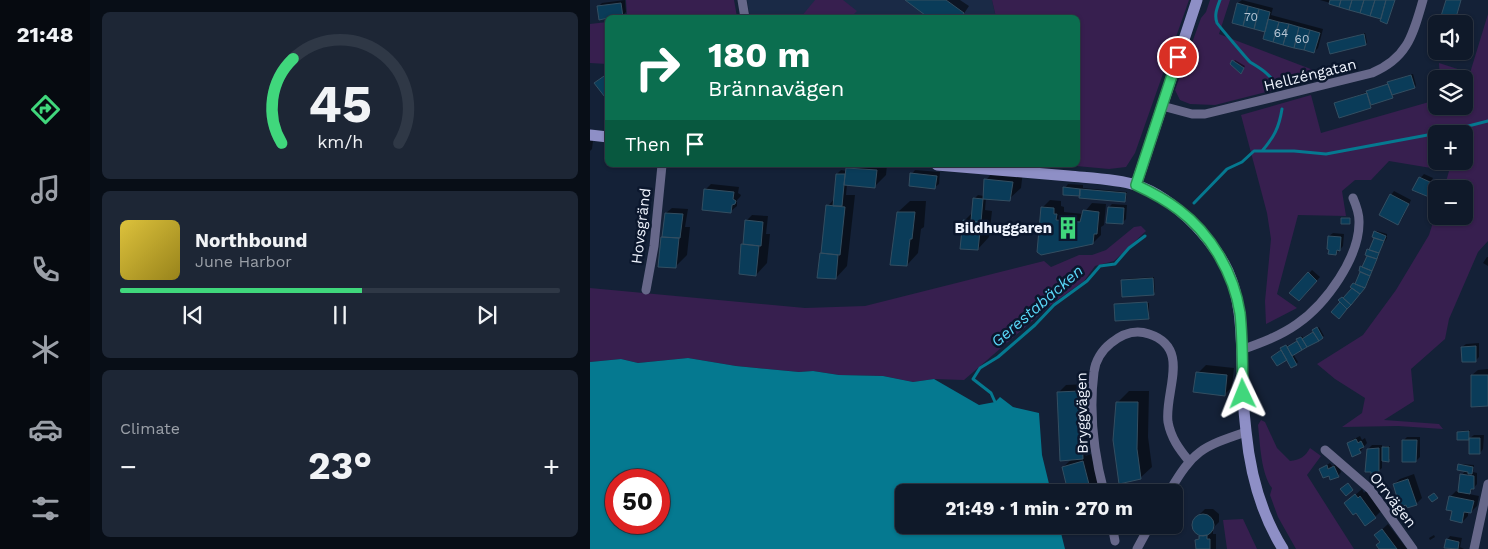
<!DOCTYPE html>
<html lang="en">
<head>
<meta charset="utf-8">
<style>
  :root { --surface:#0f1929; --page:#1d2635; --text:#f1f3f6; --muted:#9ba0a8; --line:#2f3846; --accent:#40d77c }
  body { margin:0; font-family:"Work Sans",sans-serif; background:var(--page); color:var(--text); height:100vh; display:flex; flex-direction:column; font-size:19px; white-space:nowrap }
  * { box-sizing:border-box; margin:0 }
  p { font-size:16px; color:var(--muted) }
  .icon { flex:none; width:28px; height:28px; fill:none; stroke:currentColor; stroke-width:2; stroke-linecap:round; stroke-linejoin:round }
  .map { position:relative; flex:1; overflow:hidden }
  .side { display:flex; flex-direction:column; gap:12px; padding:12px; background:#080e17; width:500px }
  .side>* { flex:none }
  .top-card { position:absolute; left:15px; top:15px; width:475px; height:152px; border-radius:8px; box-shadow:0 1px 4px #0004,0 0 0 1px var(--line); background:#0b6e4f; color:#fff; overflow:hidden }
  .tools { position:absolute; left:838px; top:15px; display:grid; gap:10px }
  .tools a { display:grid; place-items:center; width:45px; height:45px; border-radius:8px; background:var(--surface); box-shadow:0 1px 4px #0004,0 0 0 1px var(--line); font-size:25px }
  .speed { position:absolute; left:15px; top:469px; display:flex; gap:10px; font-size:25px; font-weight:700; text-align:center }
  .speed>* { display:grid; place-content:center; width:65px; height:65px; border-radius:50%; background:var(--surface); box-shadow:0 1px 4px #0004,0 0 0 1px var(--line); line-height:1 }
  .speed .limit { border:8px solid #d22; background:#fff; color:#111 }
  .pin { position:absolute; display:grid; place-items:center; width:42px; height:42px; color:#fff; margin:-21px; border:2px solid #fff; border-radius:50%; box-shadow:0 1px 5px #0007 }
  .me { position:absolute; width:55px; margin:-28px; rotate:358deg; stroke-linejoin:round; filter:drop-shadow(0 0 4px #0008) }
  .turn { display:flex; align-items:center; gap:18px; height:105px; padding:0 20px; font-size:22px }
  .turn .icon { width:65px; height:65px; stroke-width:2.5 }
  .turn b { display:block; font-size:35px; line-height:42px }
  .then { display:flex; align-items:center; height:48px; padding:0 20px; background:#0003; gap:10px; font-size:19px }
  .big { font-size:38px; font-weight:700; line-height:1.1 }
  .side .widget { flex:1; display:flex; flex-direction:column; justify-content:center; gap:8px; min-width:0; padding:0 18px; border-radius:8px; background:var(--page) }
  .side .dial { align-items:center; gap:0 }
  .dial svg { height:130px; overflow:visible; fill:none; stroke:var(--line); stroke-width:7; stroke-linecap:round; text-anchor:middle }
  .dial text { fill:var(--text); stroke:none }
  .song { display:flex; align-items:center; gap:15px }
  .cover { width:60px; height:60px; border-radius:8px; background:linear-gradient(135deg,hsl(50 70% 55%),hsl(50 70% 35%)) }
  .played { height:5px; border-radius:2px; background:linear-gradient(90deg,var(--accent) 55%,var(--line) 55%) }
  .keys { display:flex; justify-content:space-around; direction:ltr }
  .heat { display:flex; justify-content:space-between; align-items:center; font-size:28px; direction:ltr }
  .trip { position:absolute; left:305px; top:484px; width:288px; height:50px; border-radius:8px; background:var(--surface); box-shadow:0 1px 4px #0004,0 0 0 1px var(--line); font-weight:700; line-height:50px; text-align:center }
  main { display:flex; flex:1; min-height:0 }
  .menu { display:flex; flex-direction:column; width:90px; justify-content:space-around; align-items:center; background:#060a10; color:var(--muted) }
  .menu .icon { width:35px; height:35px }
  .menu .current { color:var(--accent) }
  .menu b { font-size:22px; color:var(--text) }
  .map>svg:first-child { display:block }
</style>
</head>
<body>
<main>
<nav class="menu">
<b>21:48</b>
<svg class="icon current" aria-label="directions" viewBox="0 0 24 24"><path d="M12 3l9 9-9 9-9-9zM9 14v-3h6M13 9l2 2-2 2"/></svg>
<svg class="icon" aria-label="music" viewBox="0 0 24 24"><path d="M9 18V5l10-2v13"/><circle cx="6" cy="18" r="3"/><circle cx="16" cy="16" r="3"/></svg>
<svg class="icon" aria-label="phone" viewBox="0 0 24 24"><path d="M5 4h4l2 5-3 2q2 4 5 5l2-3 5 2v4C11 20 4 13 5 4z"/></svg>
<svg class="icon" aria-label="climate" viewBox="0 0 24 24"><path d="M12 3v18M4 7l16 10M4 17L20 7"/></svg>
<svg class="icon" aria-label="car" viewBox="0 0 24 24"><path d="M5 17H2v-5l4-1 3-4h7l3 4 3 1v5h-3M9 17h6M6 11h13"/><circle cx="7" cy="17" r="2"/><circle cx="17" cy="17" r="2"/></svg>
<svg class="icon" aria-label="filters" viewBox="0 0 24 24"><path d="M4 7h16M4 17h16"/><circle cx="9" cy="7" r="2"/><circle cx="15" cy="17" r="2"/></svg>
</nav>
<section class="side">
<div class="widget dial"><svg viewBox="0 0 100 80">
<path d="M14 69A42 42 0 1 1 86 69"/>
<path d="M14 69A42 42 0 0 1 21 17" stroke="#40d77c"/>
<text x="50" y="56" font-size="32" font-weight="700">45</text>
<text x="50" y="72" font-size="11">km/h</text>
</svg></div>
<div class="widget">
<div class="song"><i class="cover"></i><div><b>Northbound</b><p>June Harbor</p></div></div>
<div class="played"></div>
<div class="keys"><svg class="icon" aria-label="previous" viewBox="0 0 24 24"><path d="M18 5L8 12l10 7zM5 5v14"/></svg><svg class="icon" aria-label="pause" viewBox="0 0 24 24"><path d="M8 5v14M16 5v14"/></svg><svg class="icon" aria-label="next" viewBox="0 0 24 24"><path d="M6 5l10 7-10 7zM19 5v14"/></svg></div>
</div>
<div class="widget"><p>Climate</p>
<div class="heat"><a>−</a><b class="big">23°</b><a>+</a></div>
</div>
</section>
<div class="map">
<svg width="898" height="549" viewBox="0 0 898 549">
  <rect width="100%" height="100%" fill="#142137"/>
  <!-- built -->
  <path fill="#1a2a46" d="M 157,0 L 402,0 L 406,17 L 160,17 Z"/>
  <!-- green -->
  <path fill="#371f4f" fill-rule="evenodd" d="M 36,0 L 144,0 L 147,17 L 37,17 Z
    M 225,0 L 253,0 L 267,11 L 261,17 L 211,17 Z
    M 402,0 L 599,0 L 545,153 L 536,167 L 519,169 L 475,165 L 488,165 L 488,18 L 406,17 Z
    M 620,0 L 640,0 L 629,34 L 739,76 L 625,105 L 600,104 L 590,100 L 585,90 L 611,18 L 616,12 Z
    M 898,14 L 898,241 L 888,252 L 859,319 L 855,339 L 821,369 L 824,401 L 794,420 L 849,424 L 853,429 L 808,426 L 752,427 L 772,413 L 775,398 L 745,379 L 727,364 L 773,335 L 806,290 L 839,235 L 846,213 L 846,216 L 874,216 L 874,189 L 854,189 L 859,171 L 799,161 L 781,180 L 765,180 L 752,191 L 756,216 L 708,215 L 687,294 L 707,308 L 676,324 L 675,301 L 681,239 L 677,213 L 651,115 L 721,95 L 731,133 L 846,100 L 846,106 L 874,106 L 874,79 L 850,79 L 849,63 L 880,73 ZM 846,134 L 874,134 L 874,161 L 846,161 Z
    M 17,22 L 17,64 L 0,63 L 0,24 Z
    M 551,226 L 556,231 L 524,261 L 505,266 L 494,281 L 462,304 L 374,380 L 344,379 L 323,382 L 293,376 L 249,375 L 223,371 L 209,372 L 146,366 L 98,358 L 48,363 L 31,359 L 0,362 L 0,288 L 215,308 L 275,306 L 454,261 L 461,267 L 489,255 L 502,255 L 516,250 L 544,227 Z
    M 671,420 L 675,422 L 687,448 L 700,461 C 710,460 715,457 720,448 L 731,456 L 717,475 L 764,549 L 706,549 L 688,517 L 680,495 L 682,488 C 671,474 670,443 668,425 Z
    M 653,519 L 667,549 L 637,549 L 633,520 Z"/>
  <!-- water -->
  <path fill="#057990" fill-rule="evenodd" d="M 98,358 L 146,366 L 209,372 L 223,371 L 249,375 L 293,376 L 323,382 L 344,379 L 389,405 L 405,402 L 410,397 L 423,407 L 449,413 L 452,455 L 461,492 L 314,492 L 314,525 L 469,525 L 475,549 L 0,549 L 0,362 L 31,359 L 48,363 ZM 26,480 L 69,480 L 69,522 L 26,522 Z"/>
  <!-- shadow -->
  <path fill="#0007" d="M 35,0 L 36,12 L 33,15 L 8,7 L 12,3 Z
    M 317,0 L 370,0 L 379,6 L 371,18 Z
    M 652,0 L 683,8 L 681,15 L 733,29 L 728,48 L 724,52 L 676,31 L 648,3 Z
    M 730,0 L 805,0 L 797,22 L 792,18 Z
    M 775,33 L 777,42 L 776,44 L 739,44 Z
    M 645,60 L 655,66 L 652,71 L 641,64 Z
    M 823,74 L 826,85 L 825,87 L 803,94 L 802,97 L 782,104 L 781,107 L 746,103 L 799,84 L 800,81 Z
    M 0,141 L 3,141 L 2,149 L 0,151 Z
    M 261,165 L 297,165 L 296,175 L 284,187 L 257,184 L 256,195 L 265,195 L 257,266 L 246,278 L 229,276 L 238,206 L 245,198 L 247,174 L 251,170 L 257,171 Z
    M 407,168 L 433,171 L 431,188 L 419,199 L 396,198 L 395,210 L 402,211 L 399,237 L 388,249 L 374,221 L 383,212 L 384,199 L 388,195 L 394,196 L 396,180 Z
    M 325,170 L 350,172 L 349,184 L 345,187 L 322,174 Z
    M 834,174 L 843,178 L 840,184 L 845,186 L 838,195 L 826,183 Z
    M 121,184 L 149,187 L 148,193 L 151,195 L 150,197 L 147,200 L 147,206 L 141,211 L 115,190 Z
    M 478,184 L 493,185 L 493,188 L 537,192 L 536,200 L 534,201 L 491,195 L 475,188 Z
    M 804,191 L 821,200 L 812,219 L 808,223 L 801,195 Z
    M 460,200 L 471,201 L 471,206 L 474,207 L 474,212 L 493,214 L 502,203 L 516,204 L 514,225 L 511,227 L 511,235 L 503,243 L 451,254 L 452,208 Z
    M 320,201 L 336,201 L 334,227 L 331,229 L 328,253 L 317,265 L 301,264 L 308,212 Z
    M 522,204 L 537,205 L 536,219 L 532,223 L 519,207 Z
    M 82,208 L 98,209 L 95,227 L 100,227 L 97,255 L 85,267 L 72,238 L 76,213 Z
    M 162,215 L 178,216 L 176,234 L 180,234 L 177,263 L 166,275 L 153,245 L 156,221 Z
    M 787,231 L 797,234 L 797,238 L 789,251 L 789,256 L 782,271 L 778,283 L 752,302 L 750,300 L 754,296 L 755,298 L 763,288 L 764,284 L 767,283 L 772,271 L 772,267 L 774,266 L 779,255 L 778,250 L 781,249 Z
    M 743,233 L 754,234 L 753,246 L 746,254 L 739,236 Z
    M 897,257 L 898,257 L 898,266 L 893,263 Z
    M 722,270 L 730,277 L 709,300 L 701,293 Z
    M 564,277 L 565,292 L 563,294 L 533,280 L 534,279 Z
    M 559,303 L 559,316 L 558,318 L 525,305 Z
    M 729,327 L 734,336 L 703,354 L 708,362 L 706,364 L 697,358 L 682,357 L 693,347 L 698,345 L 699,347 L 712,336 L 714,339 Z
    M 889,343 L 889,357 L 886,360 L 872,347 L 876,344 Z
    M 616,365 L 644,368 L 642,387 L 634,395 L 608,373 Z
    M 898,369 L 898,405 L 882,405 L 882,375 L 888,370 Z
    M 497,384 L 501,450 L 495,456 L 501,454 L 511,492 L 480,492 L 473,467 L 482,459 L 468,393 L 476,385 Z
    M 539,391 L 559,391 L 558,437 L 562,467 L 550,478 L 528,402 Z
    M 880,430 L 880,438 L 869,439 L 868,432 L 870,431 Z
    M 884,435 L 894,435 L 893,449 L 890,453 L 880,438 Z
    M 770,436 L 772,440 L 775,438 L 777,443 L 770,452 L 758,443 L 762,440 Z
    M 817,437 L 830,437 L 830,457 L 826,461 L 813,441 Z
    M 782,445 L 792,445 L 792,449 L 795,446 L 800,446 L 800,459 L 792,460 L 792,468 L 785,474 L 778,449 Z
    M 740,463 L 742,466 L 748,463 L 751,472 L 748,476 L 739,474 L 731,469 Z
    M 871,464 L 884,465 L 883,472 L 887,473 L 887,484 L 879,494 L 889,496 L 887,506 L 881,512 L 878,512 L 878,516 L 872,522 L 864,510 L 860,497 L 866,491 L 869,492 L 872,475 L 876,470 L 869,465 Z
    M 824,474 L 832,498 L 826,504 L 804,484 L 810,479 Z
    M 772,489 L 774,493 L 776,491 L 791,511 L 785,517 L 766,511 L 756,503 Z
    M 615,509 L 623,509 L 629,514 L 629,522 L 623,528 L 623,534 L 626,534 L 626,549 L 607,549 L 607,540 L 611,536 L 604,529 L 603,521 Z
    M 798,524 L 817,549 L 791,549 L 791,542 L 786,535 Z
    M 844,535 L 845,537 L 840,540 L 839,538 Z
    M 860,536 L 872,538 L 870,547 L 874,549 L 859,549 L 857,540 Z"/>
  <g fill="none" stroke-linecap="round" stroke-linejoin="round">
    <!-- stream -->
    <path stroke="#057990" stroke-width="3" d="M 630,0 C 627,8 624,15 627,23 C 629,26 657,59 660,62 C 671,69 679,73 686,85
      M 672,151 L 704,151 L 736,154 L 859,131 L 898,121
      M 604,203 L 637,169 L 652,162 L 664,151 L 672,151 C 684,137 689,128 692,109
      M 405,402 L 401,393 L 383,379 L 390,368 L 408,357 L 445,325 L 464,305 L 497,281 L 510,266 L 525,264 L 539,248 L 555,236"/>
  </g>
  <!-- building -->
  <path fill="#0a3c59" stroke="#334e61" d="M 315,0 L 356,0 L 374,13 L 371,18 L 339,18 Z
    M 740,0 L 751,0 L 749,7 L 739,4 Z
    M 751,0 L 762,0 L 759,10 L 749,7 Z
    M 762,0 L 774,0 L 770,13 L 759,10 Z
    M 774,0 L 785,0 L 780,16 L 770,13 Z
    M 785,0 L 796,0 L 791,19 L 780,16 Z
    M 796,0 L 805,0 L 797,24 L 790,21 Z
    M 856,0 L 871,0 L 865,21 L 851,16 Z
    M 31,3 L 33,17 L 18,18 L 9,20 L 7,6 Z
    M 647,3 L 658,6 L 653,26 L 642,23 Z
    M 658,6 L 669,9 L 664,29 L 653,26 Z
    M 669,9 L 680,12 L 675,32 L 664,29 Z
    M 855,17 L 869,22 L 868,24 L 853,24 Z
    M 678,19 L 689,22 L 683,42 L 673,39 Z
    M 689,22 L 699,24 L 693,45 L 683,42 Z
    M 699,24 L 709,27 L 704,48 L 693,45 Z
    M 709,27 L 720,30 L 714,50 L 704,48 Z
    M 720,30 L 730,33 L 724,53 L 714,50 Z
    M 774,34 L 776,45 L 740,54 L 737,43 Z
    M 846,45 L 846,51 L 860,51 L 857,60 L 843,56 Z
    M 642,60 L 654,68 L 651,74 L 640,64 Z
    M 17,74 L 18,76 L 18,101 L 4,83 Z
    M 821,75 L 825,88 L 802,95 L 797,82 Z
    M 798,84 L 803,98 L 781,105 L 776,91 Z
    M 777,93 L 781,108 L 749,118 L 744,103 Z
    M 256,168 L 287,170 L 285,188 L 254,185 Z
    M 320,173 L 347,176 L 345,189 L 319,186 Z
    M 246,174 L 255,174 L 252,206 L 243,206 Z
    M 829,177 L 840,182 L 838,187 L 842,189 L 839,197 L 822,190 Z
    M 394,179 L 423,182 L 420,201 L 393,199 Z
    M 473,187 L 490,189 L 490,196 L 473,195 Z
    M 114,189 L 144,192 L 143,199 L 146,201 L 145,204 L 142,205 L 141,213 L 112,210 Z
    M 490,189 L 536,193 L 535,202 L 489,198 Z
    M 800,194 L 819,204 L 808,225 L 789,215 Z
    M 383,198 L 393,199 L 391,222 L 381,221 Z
    M 236,205 L 255,207 L 250,255 L 231,253 Z
    M 451,207 L 464,208 L 464,214 L 467,214 L 466,220 L 490,222 L 493,210 L 509,212 L 507,234 L 504,234 L 503,244 L 451,255 L 447,252 Z
    M 518,207 L 534,208 L 533,224 L 516,223 Z
    M 307,212 L 325,212 L 322,239 L 320,239 L 317,266 L 300,265 Z
    M 75,213 L 93,214 L 90,238 L 72,237 Z
    M 751,218 L 760,218 L 760,224 L 751,224 Z
    M 155,220 L 173,222 L 171,246 L 153,244 Z
    M 373,220 L 391,222 L 388,250 L 370,249 Z
    M 784,231 L 796,236 L 794,241 L 782,237 Z
    M 738,236 L 751,237 L 750,251 L 747,250 L 746,255 L 738,254 L 739,250 L 737,249 Z
    M 71,237 L 89,238 L 86,268 L 68,267 Z
    M 784,238 L 794,241 L 789,253 L 779,250 Z
    M 151,244 L 169,246 L 166,276 L 149,274 Z
    M 777,249 L 789,253 L 787,259 L 775,255 Z
    M 230,253 L 248,255 L 246,279 L 227,278 Z
    M 777,256 L 787,259 L 782,271 L 772,267 Z
    M 770,266 L 782,271 L 780,276 L 769,271 Z
    M 718,272 L 727,281 L 709,301 L 699,293 Z
    M 770,272 L 780,276 L 775,288 L 765,284 Z
    M 563,278 L 564,295 L 532,297 L 531,280 Z
    M 763,283 L 775,288 L 770,294 L 760,287 Z
    M 762,288 L 770,294 L 761,305 L 753,298 Z
    M 752,297 L 761,305 L 757,309 L 748,300 Z
    M 557,302 L 559,319 L 525,321 L 524,304 Z
    M 750,302 L 757,309 L 749,319 L 741,312 Z
    M 727,327 L 733,338 L 729,341 L 722,330 Z
    M 723,332 L 729,341 L 717,347 L 712,339 Z
    M 711,337 L 717,347 L 712,350 L 706,339 Z
    M 707,341 L 712,350 L 702,356 L 697,347 Z
    M 696,345 L 707,365 L 701,368 L 690,348 Z
    M 886,346 L 886,362 L 872,362 L 871,347 Z
    M 691,350 L 697,360 L 687,366 L 681,357 Z
    M 606,372 L 637,375 L 635,396 L 603,392 Z
    M 881,375 L 898,375 L 898,406 L 881,407 Z
    M 490,391 L 493,459 L 470,461 L 467,392 Z
    M 526,402 L 548,402 L 547,449 L 551,479 L 529,484 L 523,440 Z
    M 879,431 L 879,440 L 867,440 L 867,432 Z
    M 879,438 L 890,438 L 890,454 L 879,454 Z
    M 766,439 L 768,443 L 771,441 L 774,447 L 769,449 L 771,453 L 762,457 L 757,443 Z
    M 812,440 L 827,440 L 826,462 L 812,462 Z
    M 792,447 L 799,447 L 799,462 L 792,461 Z
    M 789,448 L 789,473 L 786,473 L 786,476 L 781,476 L 781,472 L 775,472 L 777,449 Z
    M 493,461 L 501,492 L 478,492 L 472,467 Z
    M 868,464 L 883,467 L 882,474 L 878,474 L 878,472 L 867,470 Z
    M 737,465 L 738,469 L 744,466 L 749,477 L 740,480 L 739,476 L 733,478 L 729,469 Z
    M 870,474 L 884,476 L 884,489 L 881,489 L 880,494 L 868,492 Z
    M 818,479 L 827,505 L 817,508 L 816,505 L 810,507 L 803,484 Z
    M 758,483 L 763,490 L 756,496 L 750,489 Z
    M 844,493 L 848,498 L 842,502 L 838,497 Z
    M 765,494 L 768,498 L 770,496 L 786,518 L 775,526 L 766,513 L 763,515 L 754,503 Z
    M 859,496 L 884,501 L 881,513 L 874,512 L 872,523 L 860,520 L 862,511 L 856,510 Z
    M602 525a11 11 0 1 1 22 0a11 11 0 1 1-22 0Z
    M 792,529 L 807,549 L 789,549 L 786,545 L 790,542 L 784,535 Z
    M 617,535 L 617,539 L 620,539 L 620,549 L 606,549 L 605,540 L 609,539 L 609,536 Z
    M 856,539 L 869,542 L 868,549 L 854,548 Z"/>
  <g fill="none" stroke-linecap="round" stroke-linejoin="round">
    <!-- street -->
    <path stroke="#67688a" stroke-width="9" d="M 152,0 L 155,18
      M 572,106 L 602,114 L 615,114 L 782,73 C 818,58 823,34 833,0
      M 56,290 L 64,246 L 72,165
      M 651,350 C 671,343 690,336 707,324 C 736,304 770,257 769,221 C 769,213 766,205 763,198
      M 735,450 L 780,489 L 823,549
      M 514,492 C 504,454 499,411 504,372 C 505,361 512,350 521,343 C 532,334 545,329 559,334 C 602,348 574,392 578,422 C 581,438 589,449 599,461
      M 579,492 C 603,451 611,447 656,432
      M 522,525 L 525,541
      M 547,549 L 560,525
      M 884,549 L 898,484"/>
    <!-- secondary -->
    <path stroke="#8e8fc6" stroke-width="11" d="M 0,135 L 18,137
      M 347,165 C 391,169 435,172 479,176 C 499,178 527,179 546,185 C 568,192 589,209 605,225 C 618,239 630,254 638,271 C 650,298 651,327 652,356 C 652,381 653,406 656,431 C 660,472 671,514 693,549
      M 546,185 L 607,0"/>
  </g>
  <g fill="none" stroke-linecap="round" stroke-linejoin="round">
    <defs>
      <path id="route" d="M 588,57 L 546,185 C 561,192 576,200 589,210 C 621,234 644,274 650,313 C 653,340 652,367 653,394"/>
    </defs>
    <!-- route casing -->
    <use href="#route" stroke="#2a8c51" stroke-width="12"/>
    <!-- route -->
    <use href="#route" stroke="#40d77c" stroke-width="9"/>
  </g>
  <!-- icons -->
  <defs>
    <symbol id="building-bare" viewBox="-9 -9 18 18"><path d="M-4-6H4V6H1V3H-1V6H-4ZM-2.5-4.3h1.7v1.8h-1.7ZM.8-4.3h1.7v1.8H.8ZM-2.5-1h1.7V.8h-1.7ZM.8-1h1.7V.8H.8Z" fill="#40d77c" stroke="#0b172d" stroke-width="2.5" paint-order="stroke"/></symbol>
  </defs>
  <g fill-rule="evenodd">
    <use href="#building-bare" x="462" y="212" width="32" height="32"/>
  </g>
  <g text-anchor="middle" dominant-baseline="central" stroke-width="5" stroke-linejoin="round" paint-order="stroke">
    <!-- number labels -->
    <g font-size="12" fill="#b5c5d4">
      <text x="661" y="17">70</text>
      <text x="691" y="33">64</text>
      <text x="712" y="39">60</text>
    </g>
    <!-- street labels -->
    <g font-size="15" fill="#eef3fd" stroke="#0b172d">
      <text transform="translate(720 75) rotate(-14)">Hellzéngatan</text>
      <text transform="translate(51 226) rotate(-83)">Hovsgränd</text>
      <text transform="translate(492 413) rotate(-91)">Bryggvägen</text>
      <text transform="translate(803 500) rotate(52)">Orrvägen</text>
    </g>
    <!-- poi labels -->
    <g font-size="15" font-weight="bold" fill="#eef3fd" stroke="#0b172d" text-anchor="end">
      <text x="462" y="228">Bildhuggaren</text>
    </g>
    <!-- water labels -->
    <g font-size="16" font-style="italic" fill="#5ad7f7" stroke="#0b172d">
      <text transform="translate(447 306) rotate(-41)">Gerestabäcken</text>
    </g>
  </g>
</svg>
<div class="tools">
<a><svg class="icon" aria-label="sound" viewBox="0 0 24 24"><path d="M4 9h4l5-4v14l-5-4H4zM17 9q2 3 0 6"/></svg></a>
<a><svg class="icon" aria-label="layers" viewBox="0 0 24 24"><path d="M12 4l9 5-9 5-9-5zM3 14l9 5 9-5"/></svg></a>
<a>+</a>
<a>−</a>
</div>
<div class="speed"><div class="limit">50</div></div>
<div class="pin" style="left:588px;top:57px;background:#d93025"><svg class="icon" aria-label="arrive" viewBox="0 0 24 24"><path d="M6 21V4h12l-3 4 3 4H6"/></svg></div>
<svg class="me" style="left:653px;top:394px" viewBox="-20 -20 40 40"><path d="M0-17L14 15 0 8-14 15z" fill="#40d77c" stroke="#fff" stroke-width="4"/></svg>
<div class="trip">21:49 · 1 min · 270 m</div>
<div class="top-card">
<div class="turn"><svg class="icon" aria-label="right" viewBox="0 0 24 24"><path d="M7 20v-9h11M14 6l5 5-5 5"/></svg><div><b>180 m</b>Brännavägen</div></div>
<div class="then">Then<svg class="icon" aria-label="arrive" viewBox="0 0 24 24"><path d="M6 21V4h12l-3 4 3 4H6"/></svg></div>
</div>
</div>
</main>
</body>
</html>
